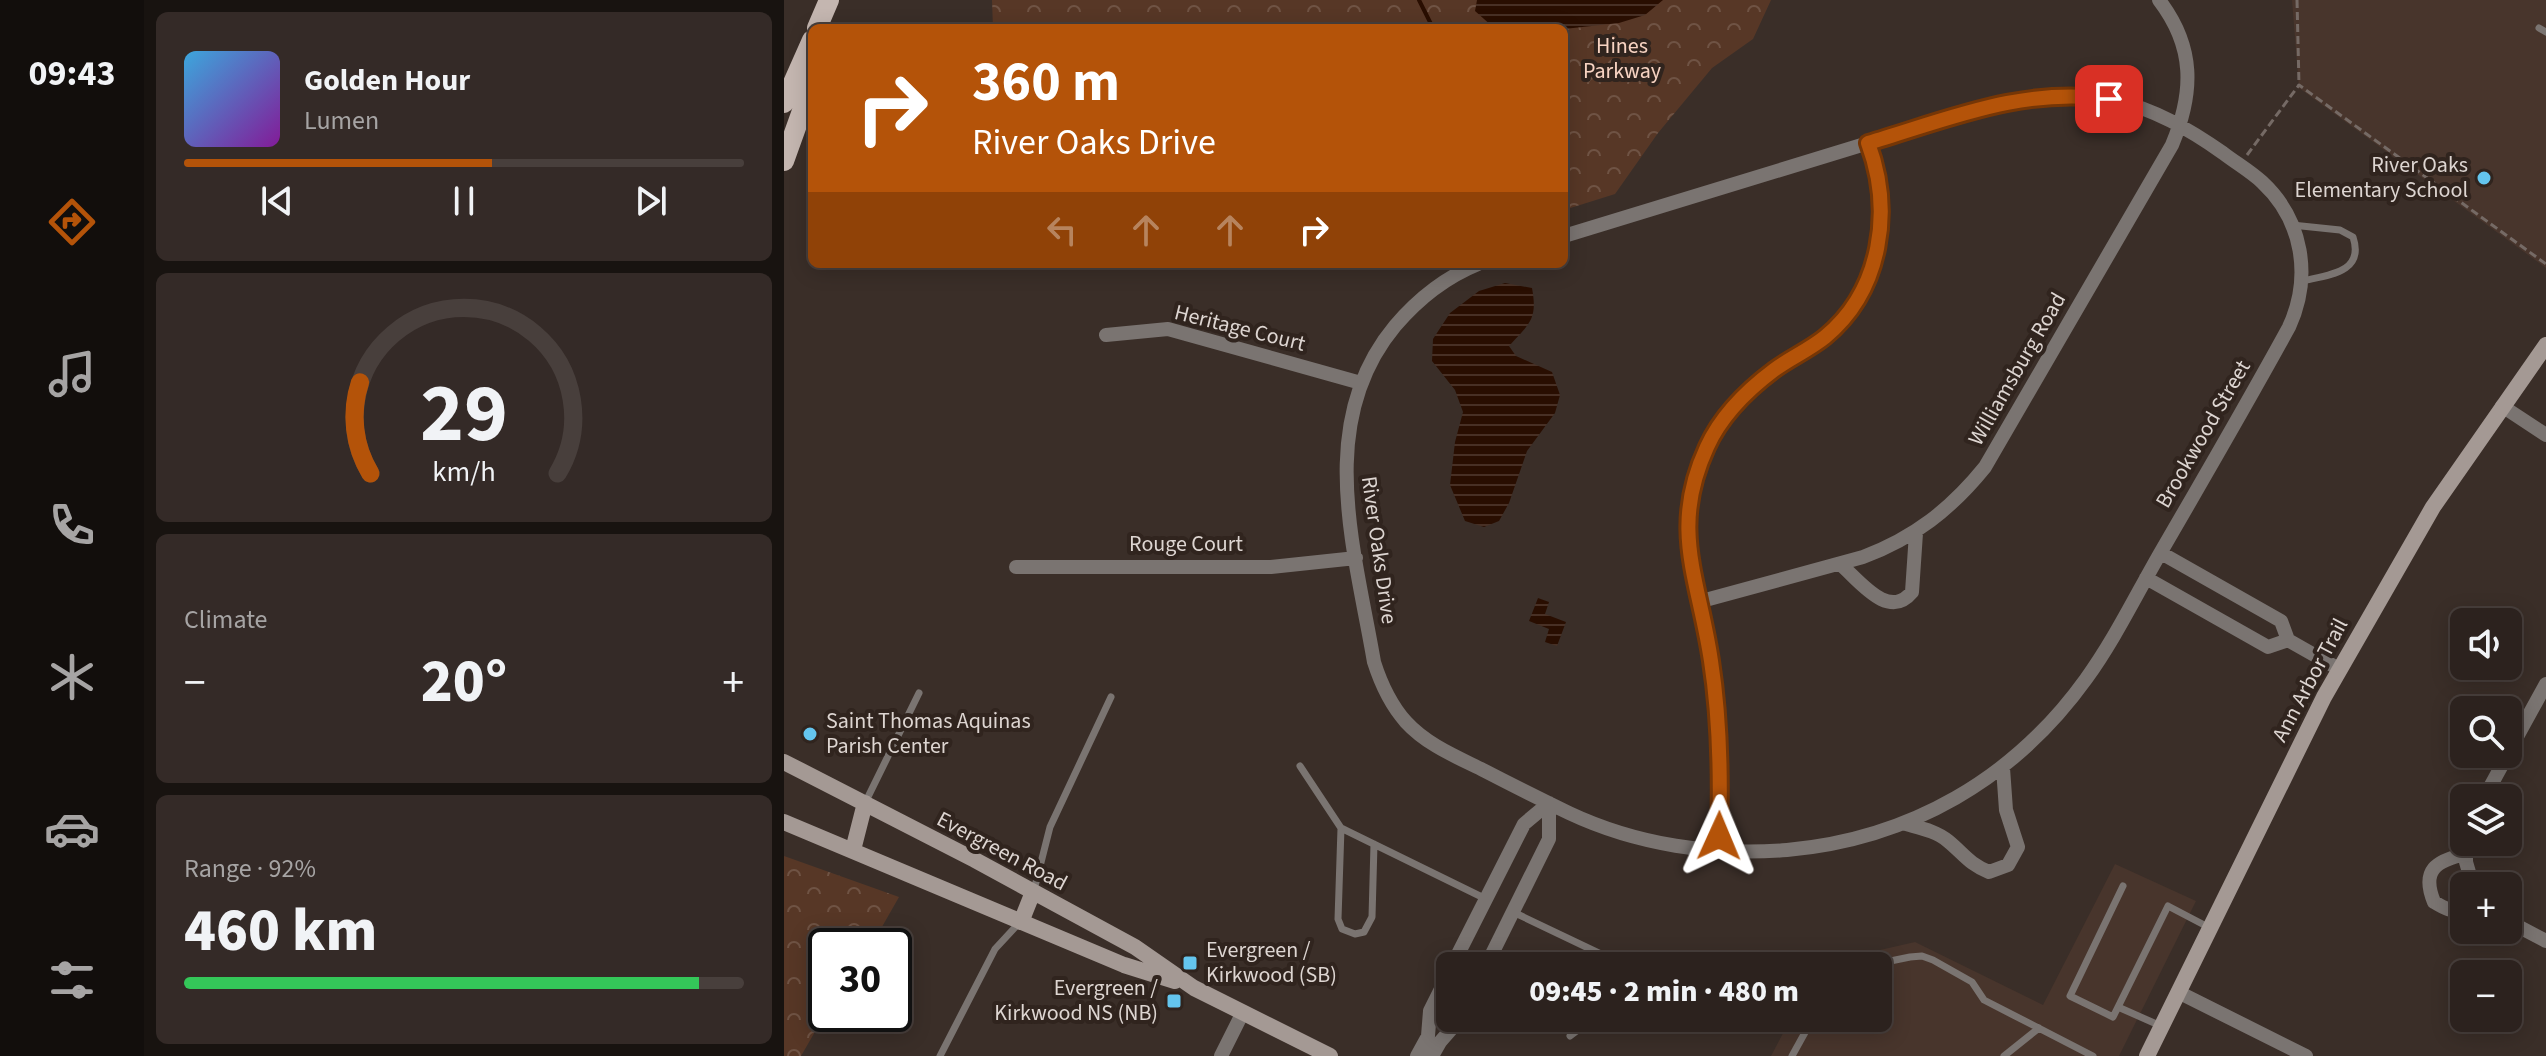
<!DOCTYPE html>
<html lang="en">
<head>
<meta charset="utf-8">
<style>
  :root { --surface:#2c221e; --page:#342a27; --text:#f1f3f6; --muted:#a6a4a4; --line:#483f3c; --accent:#b45309 }
  body { margin:0; font-family:"Source Sans 3",sans-serif; background:var(--page); color:var(--text); height:100vh; display:flex; flex-direction:column; font-size:30px; white-space:nowrap }
  * { box-sizing:border-box; margin:0 }
  p { font-size:26px; color:var(--muted) }
  .icon { flex:none; width:44px; height:44px; fill:none; stroke:currentColor; stroke-width:2; stroke-linecap:round; stroke-linejoin:round }
  .map { position:relative; flex:1; overflow:hidden }
  .sheet { display:flex; flex-direction:column; gap:12px; padding:12px; background:#181310; width:640px }
  .sheet>* { flex:none }
  .guide { position:absolute; left:24px; top:24px; width:760px; height:244px; border-radius:12px; box-shadow:0 4px 20px #0003,0 0 0 2px var(--line); background:#b45309; color:#fff; overflow:hidden }
  .buttons { position:absolute; left:1666px; top:608px; display:grid; gap:16px }
  .buttons a { display:grid; place-items:center; width:72px; height:72px; border-radius:12px; background:var(--surface); box-shadow:0 4px 20px #0003,0 0 0 2px var(--line); font-size:40px }
  .speed { position:absolute; left:24px; top:928px; display:flex; gap:16px; font-size:40px; font-weight:700; text-align:center }
  .speed>* { display:grid; place-content:center; width:104px; height:104px; border-radius:50%; background:var(--surface); box-shadow:0 4px 20px #0003,0 0 0 2px var(--line); line-height:1 }
  .speed .limit { border:4px solid #111; border-radius:12px; background:#fff; color:#111 }
  .pin { position:absolute; display:grid; place-items:center; width:68px; height:68px; color:#fff; margin:-34px; border-radius:16px; box-shadow:0 4px 12px #0006 }
  .me { position:absolute; width:88px; margin:-44px; rotate:1deg; stroke-linejoin:round; filter:drop-shadow(0 0 6px #0008) }
  .turn { display:flex; align-items:center; gap:28px; height:168px; padding:0 32px; font-size:36px }
  .turn .icon { width:104px; height:104px; stroke-width:2.5 }
  .turn b { display:block; font-size:56px; line-height:68px }
  .lanes { display:flex; align-items:center; height:76px; padding:0 32px; background:#0003; justify-content:center; gap:40px; direction:ltr }
  .lanes .off { opacity:.35 }
  .big { font-size:60px; font-weight:800; line-height:1.1 }
  .sheet .widget { flex:1; display:flex; flex-direction:column; justify-content:center; gap:12px; min-width:0; padding:0 28px; border-radius:12px; background:var(--page) }
  .sheet .dial { align-items:center; gap:0 }
  .dial svg { height:208px; overflow:visible; fill:none; stroke:var(--line); stroke-width:7; stroke-linecap:round; text-anchor:middle }
  .dial text { fill:var(--text); stroke:none }
  .song { display:flex; align-items:center; gap:24px }
  .cover { width:96px; height:96px; border-radius:12px; background:linear-gradient(135deg,hsl(200 70% 55%),hsl(290 70% 35%)) }
  .played { height:8px; border-radius:4px; background:linear-gradient(90deg,var(--accent) 55%,var(--line) 55%) }
  .keys { display:flex; justify-content:space-around; direction:ltr }
  .heat { display:flex; justify-content:space-between; align-items:center; font-size:44px; direction:ltr }
  .charge { height:12px; border-radius:6px; background:linear-gradient(90deg,#34c759 92%,var(--line) 0) }
  .trip { position:absolute; left:652px; top:952px; width:456px; height:80px; border-radius:12px; background:var(--surface); box-shadow:0 4px 20px #0003,0 0 0 2px var(--line); font-weight:800; line-height:80px; text-align:center }
  main { display:flex; flex:1; min-height:0 }
  .tabs { display:flex; flex-direction:column; width:144px; justify-content:space-around; align-items:center; background:#120e0c; color:var(--muted) }
  .tabs .icon { width:56px; height:56px }
  .tabs .on { color:var(--accent) }
  .tabs b { font-size:36px; color:var(--text) }
  .map>svg:first-child { display:block }
</style>
</head>
<body>
<main>
<nav class="tabs">
<b>09:43</b>
<svg class="icon on" aria-label="directions" viewBox="0 0 24 24"><path d="M12 3l9 9-9 9-9-9zM9 14v-3h6M13 9l2 2-2 2"/></svg>
<svg class="icon" aria-label="music" viewBox="0 0 24 24"><path d="M9 18V5l10-2v13"/><circle cx="6" cy="18" r="3"/><circle cx="16" cy="16" r="3"/></svg>
<svg class="icon" aria-label="phone" viewBox="0 0 24 24"><path d="M5 4h4l2 5-3 2q2 4 5 5l2-3 5 2v4C11 20 4 13 5 4z"/></svg>
<svg class="icon" aria-label="climate" viewBox="0 0 24 24"><path d="M12 3v18M4 7l16 10M4 17L20 7"/></svg>
<svg class="icon" aria-label="car" viewBox="0 0 24 24"><path d="M5 17H2v-5l4-1 3-4h7l3 4 3 1v5h-3M9 17h6M6 11h13"/><circle cx="7" cy="17" r="2"/><circle cx="17" cy="17" r="2"/></svg>
<svg class="icon" aria-label="filters" viewBox="0 0 24 24"><path d="M4 7h16M4 17h16"/><circle cx="9" cy="7" r="2"/><circle cx="15" cy="17" r="2"/></svg>
</nav>
<section class="sheet">
<div class="widget">
<div class="song"><i class="cover"></i><div><b>Golden Hour</b><p>Lumen</p></div></div>
<div class="played"></div>
<div class="keys"><svg class="icon" aria-label="previous" viewBox="0 0 24 24"><path d="M18 5L8 12l10 7zM5 5v14"/></svg><svg class="icon" aria-label="pause" viewBox="0 0 24 24"><path d="M8 5v14M16 5v14"/></svg><svg class="icon" aria-label="next" viewBox="0 0 24 24"><path d="M6 5l10 7-10 7zM19 5v14"/></svg></div>
</div>
<div class="widget dial"><svg viewBox="0 0 100 80">
<path d="M14 69A42 42 0 1 1 86 69"/>
<path d="M14 69A42 42 0 0 1 10 34" stroke="#b45309"/>
<text x="50" y="56" font-size="32" font-weight="700">29</text>
<text x="50" y="72" font-size="11">km/h</text>
</svg></div>
<div class="widget"><p>Climate</p>
<div class="heat"><a>−</a><b class="big">20°</b><a>+</a></div>
</div>
<div class="widget"><p>Range · 92%</p><b class="big">460 km</b><div class="charge"></div></div>
</section>
<div class="map">
<svg width="1762" height="1056" viewBox="0 0 1762 1056">
  <defs>
    <pattern id="forest-crowns" width="20" height="18" patternUnits="userSpaceOnUse" patternTransform="scale(2)"><rect width="20" height="18" fill="#573726"/><path d="M2 6a3 3 0 1 1 6 0M12 15a3 3 0 1 1 6 0" fill="none" stroke="#6f5344"/></pattern>
    <pattern id="water-rules" width="6" height="5" patternUnits="userSpaceOnUse" patternTransform="scale(2)"><rect width="6" height="5" fill="#290e01"/><path d="M0 2.5h6" fill="none" stroke="#483025"/></pattern>
  </defs>
  <rect width="100%" height="100%" fill="#3a2e28"/>
  <!-- built -->
  <path fill="#48352c" d="M 1508,0 L 1762,0 L 1762,268 L 1515,88 Z
    M 1331,864 L 1412,901 L 1335,1056 L 987,1056 L 1007,1018 L 1094,1018 L 1094,966 L 1034,966 L 1035,964 L 1131,942 L 1259,1005 Z"/>
  <!-- forest -->
  <path fill="url(#forest-crowns)" d="M 208,0 L 987,0 L 969,39 L 928,68 L 874,133 L 831,194 L 780,210 L 780,28 L 209,28 Z
    M 0,856 L 115,897 L 87,946 L 42,946 L 42,1014 L 50,1014 L 43,1026 L 36,1023 L 17,1056 L 0,1056 Z"/>
  <!-- water -->
  <path fill="url(#water-rules)" d="M 693,0 L 879,0 L 861,15 L 835,23 L 780,29 L 709,27 L 691,11 Z
    M 721,283 L 748,288 C 754,320 745,324 725,346 L 732,356 L 768,372 L 776,395 L 771,413 L 743,451 L 725,503 L 715,521 L 700,527 L 681,521 L 666,485 L 671,442 L 679,412 L 671,390 L 648,361 L 649,339 L 666,313 L 695,291 Z
    M 754,598 L 765,602 L 761,614 L 782,622 L 773,646 L 761,642 L 765,629 L 745,621 Z"/>
  <g fill="none" stroke-linecap="round" stroke-linejoin="round">
    <!-- stream -->
    <path stroke="#290e01" stroke-width="4" d="M 635,0 L 649,28"/>
    <!-- path -->
    <path stroke="#756a65" stroke-width="3" stroke-dasharray="8 4" stroke-linecap="butt" d="M 1513,0 L 1515,85
      M 1463,155 L 1515,85 L 1762,264"/>
    <!-- lane -->
    <path stroke="#7a7471" stroke-width="7" d="M 1755,28 L 1762,32
      M 1508,225 L 1556,230 L 1569,237 C 1581,273 1544,275 1518,281
      M 516,766 L 557,828 L 702,899
      M 82,801 L 135,693
      M 557,828 L 554,919 L 558,929 L 571,934 L 580,932 L 588,917 L 590,844
      M 250,890 L 266,827 L 327,697
      M 729,912 L 842,966
      M 1082,966 L 1126,957 L 1138,956 L 1149,960 L 1188,982 L 1200,1000 L 1309,1056
      M 1334,1007 L 1329,1017 L 1286,996 L 1339,886
      M 957,1018 L 970,1025
      M 1377,1026 L 1334,1007 L 1384,906 L 1426,928
      M 786,1036 L 810,1018
      M 156,1056 L 211,949 L 235,923
      M 1008,1056 L 1029,1018
      M 1220,1056 L 1255,1028"/>
    <!-- street -->
    <path stroke="#7a7471" stroke-width="14" d="M 694,264 C 662,277 634,299 611,326 C 530,423 571,550 590,662 C 597,684 606,704 622,722 C 643,745 673,757 701,771 C 728,785 756,799 785,813 C 853,845 929,856 1003,850 C 1126,839 1230,779 1302,679 C 1331,639 1353,593 1378,550 C 1421,476 1464,402 1505,327 C 1528,277 1519,220 1478,182 C 1466,171 1452,163 1439,153 C 1405,129 1370,109 1330,100 C 1291,92 1253,95 1215,103 L 780,236
      M 322,335 L 384,329 L 577,383
      M 1718,406 L 1762,435
      M 1377,553 L 1497,621 L 1504,640 L 1555,669
      M 1056,564 C 1075,580 1104,621 1128,592 L 1132,533
      M 232,567 L 487,567 L 572,558
      M 1362,578 L 1484,647 L 1504,640
      M 914,602 L 1079,557 C 1130,538 1167,509 1201,467 L 1388,145 C 1410,92 1411,47 1375,0
      M 1724,753 L 1762,684
      M 1700,798 L 1724,754
      M 1122,824 C 1136,828 1152,831 1164,841 C 1181,855 1184,863 1205,872 L 1224,865 L 1234,847 L 1222,810 L 1219,768
      M 1682,842 L 1682,862 L 1689,886
      M 935,851 C 936,805 938,758 933,712 C 931,686 928,660 922,634 C 906,566 892,514 924,446 C 938,415 963,389 991,370 C 1007,358 1026,350 1041,337 C 1098,289 1109,209 1084,143
      M 1680,910 C 1668,913 1660,908 1650,902 C 1637,870 1652,861 1681,854
      M 1724,921 L 1762,941
      M 668,966 L 740,824 L 765,803 L 765,839 L 702,966
      M 1394,992 L 1522,1056
      M 437,1056 L 459,1012
      M 633,1056 L 644,1036 L 646,1011 L 666,971
      M 648,1056 L 656,1042 L 677,1018"/>
    <!-- secondary -->
    <path stroke="#a49994" stroke-width="16" d="M 0,762 L 191,860 L 351,947 L 410,988 L 546,1056
      M 0,822 L 340,965 L 391,981
      M 69,850 L 81,803
      M 237,922 L 249,892
      M 1363,1056 L 1540,697 L 1649,507 L 1762,345"/>
    <!-- primary -->
    <path stroke="#c4b6b0" stroke-width="20" d="M 33,28 L 45,0
      M 0,103 L 28,40
      M 0,161 L 28,83"/>
  </g>
  <g fill="none" stroke-linecap="round" stroke-linejoin="round">
    <defs>
      <path id="route" d="M 935,836 C 937,777 936,719 927,661 C 915,579 885,529 923,447 C 937,416 962,391 990,370 C 1006,358 1025,350 1041,337 C 1098,290 1109,210 1084,143 C 1165,119 1238,87 1325,99"/>
    </defs>
    <!-- route casing -->
    <use href="#route" stroke="#753606" stroke-width="20"/>
    <!-- route -->
    <use href="#route" stroke="#b45309" stroke-width="14"/>
  </g>
  <!-- markers -->
  <g fill="#64c5ee" stroke="#30241e" stroke-width="3">
    <circle cx="1700" cy="178" r="8"/>
    <circle cx="26" cy="734" r="8"/>
    <rect x="398" y="955" width="16" height="16" rx="4"/>
    <rect x="382" y="993" width="16" height="16" rx="4"/>
  </g>
  <g text-anchor="middle" dominant-baseline="central" stroke-width="8" stroke-linejoin="round" paint-order="stroke">
    <!-- park labels -->
    <g font-size="22" fill="#f7d3c2" stroke="#30241e">
      <text x="838" y="46">Hines<tspan x="838" dy="25">Parkway</tspan></text>
    </g>
    <!-- poi labels -->
    <g font-size="22" fill="#ddd5d1" stroke="#30241e" text-anchor="end">
      <text x="1684" y="165">River Oaks<tspan x="1684" dy="25">Elementary School</tspan></text>
      <text x="42" y="721" text-anchor="start">Saint Thomas Aquinas<tspan x="42" dy="25">Parish Center</tspan></text>
      <text x="422" y="950" text-anchor="start">Evergreen /<tspan x="422" dy="25">Kirkwood (SB)</tspan></text>
      <text x="374" y="988">Evergreen /<tspan x="374" dy="25">Kirkwood NS (NB)</tspan></text>
    </g>
    <!-- street labels -->
    <g font-size="22" fill="#ddd5d1" stroke="#30241e">
      <text transform="translate(456 328) rotate(14)">Heritage Court</text>
      <text transform="translate(1233 369) rotate(-60)">Williamsburg Road</text>
      <text transform="translate(1419 434) rotate(-60)">Brookwood Street</text>
      <text x="402" y="544">Rouge Court</text>
      <text transform="translate(595 550) rotate(82)">River Oaks Drive</text>
      <text transform="translate(1526 680) rotate(-62)">Ann Arbor Trail</text>
      <text transform="translate(218 851) rotate(28)">Evergreen Road</text>
    </g>
  </g>
</svg>
<div class="buttons">
<a><svg class="icon" aria-label="sound" viewBox="0 0 24 24"><path d="M4 9h4l5-4v14l-5-4H4zM17 9q2 3 0 6"/></svg></a>
<a><svg class="icon" aria-label="search" viewBox="0 0 24 24"><circle cx="10" cy="10" r="6"/><path d="M15 15l6 6"/></svg></a>
<a><svg class="icon" aria-label="layers" viewBox="0 0 24 24"><path d="M12 4l9 5-9 5-9-5zM3 14l9 5 9-5"/></svg></a>
<a>+</a>
<a>−</a>
</div>
<div class="speed"><div class="limit">30</div></div>
<div class="pin" style="left:1325px;top:99px;background:#d93025"><svg class="icon" aria-label="arrive" viewBox="0 0 24 24"><path d="M6 21V4h12l-3 4 3 4H6"/></svg></div>
<svg class="me" style="left:935px;top:836px" viewBox="-20 -20 40 40"><path d="M0-17L14 15 0 8-14 15z" fill="#b45309" stroke="#fff" stroke-width="4"/></svg>
<div class="trip">09:45 · 2 min · 480 m</div>
<div class="guide">
<div class="turn"><svg class="icon" aria-label="right" viewBox="0 0 24 24"><path d="M7 20v-9h11M14 6l5 5-5 5"/></svg><div><b>360 m</b>River Oaks Drive</div></div>
<div class="lanes"><svg class="icon off" aria-label="left" viewBox="0 0 24 24"><path d="M17 20v-9H6M10 6l-5 5 5 5"/></svg><svg class="icon off" aria-label="ahead" viewBox="0 0 24 24"><path d="M12 20V5M6 11l6-6 6 6"/></svg><svg class="icon off" aria-label="ahead" viewBox="0 0 24 24"><path d="M12 20V5M6 11l6-6 6 6"/></svg><svg class="icon" aria-label="right" viewBox="0 0 24 24"><path d="M7 20v-9h11M14 6l5 5-5 5"/></svg></div>
</div>
</div>
</main>
</body>
</html>
